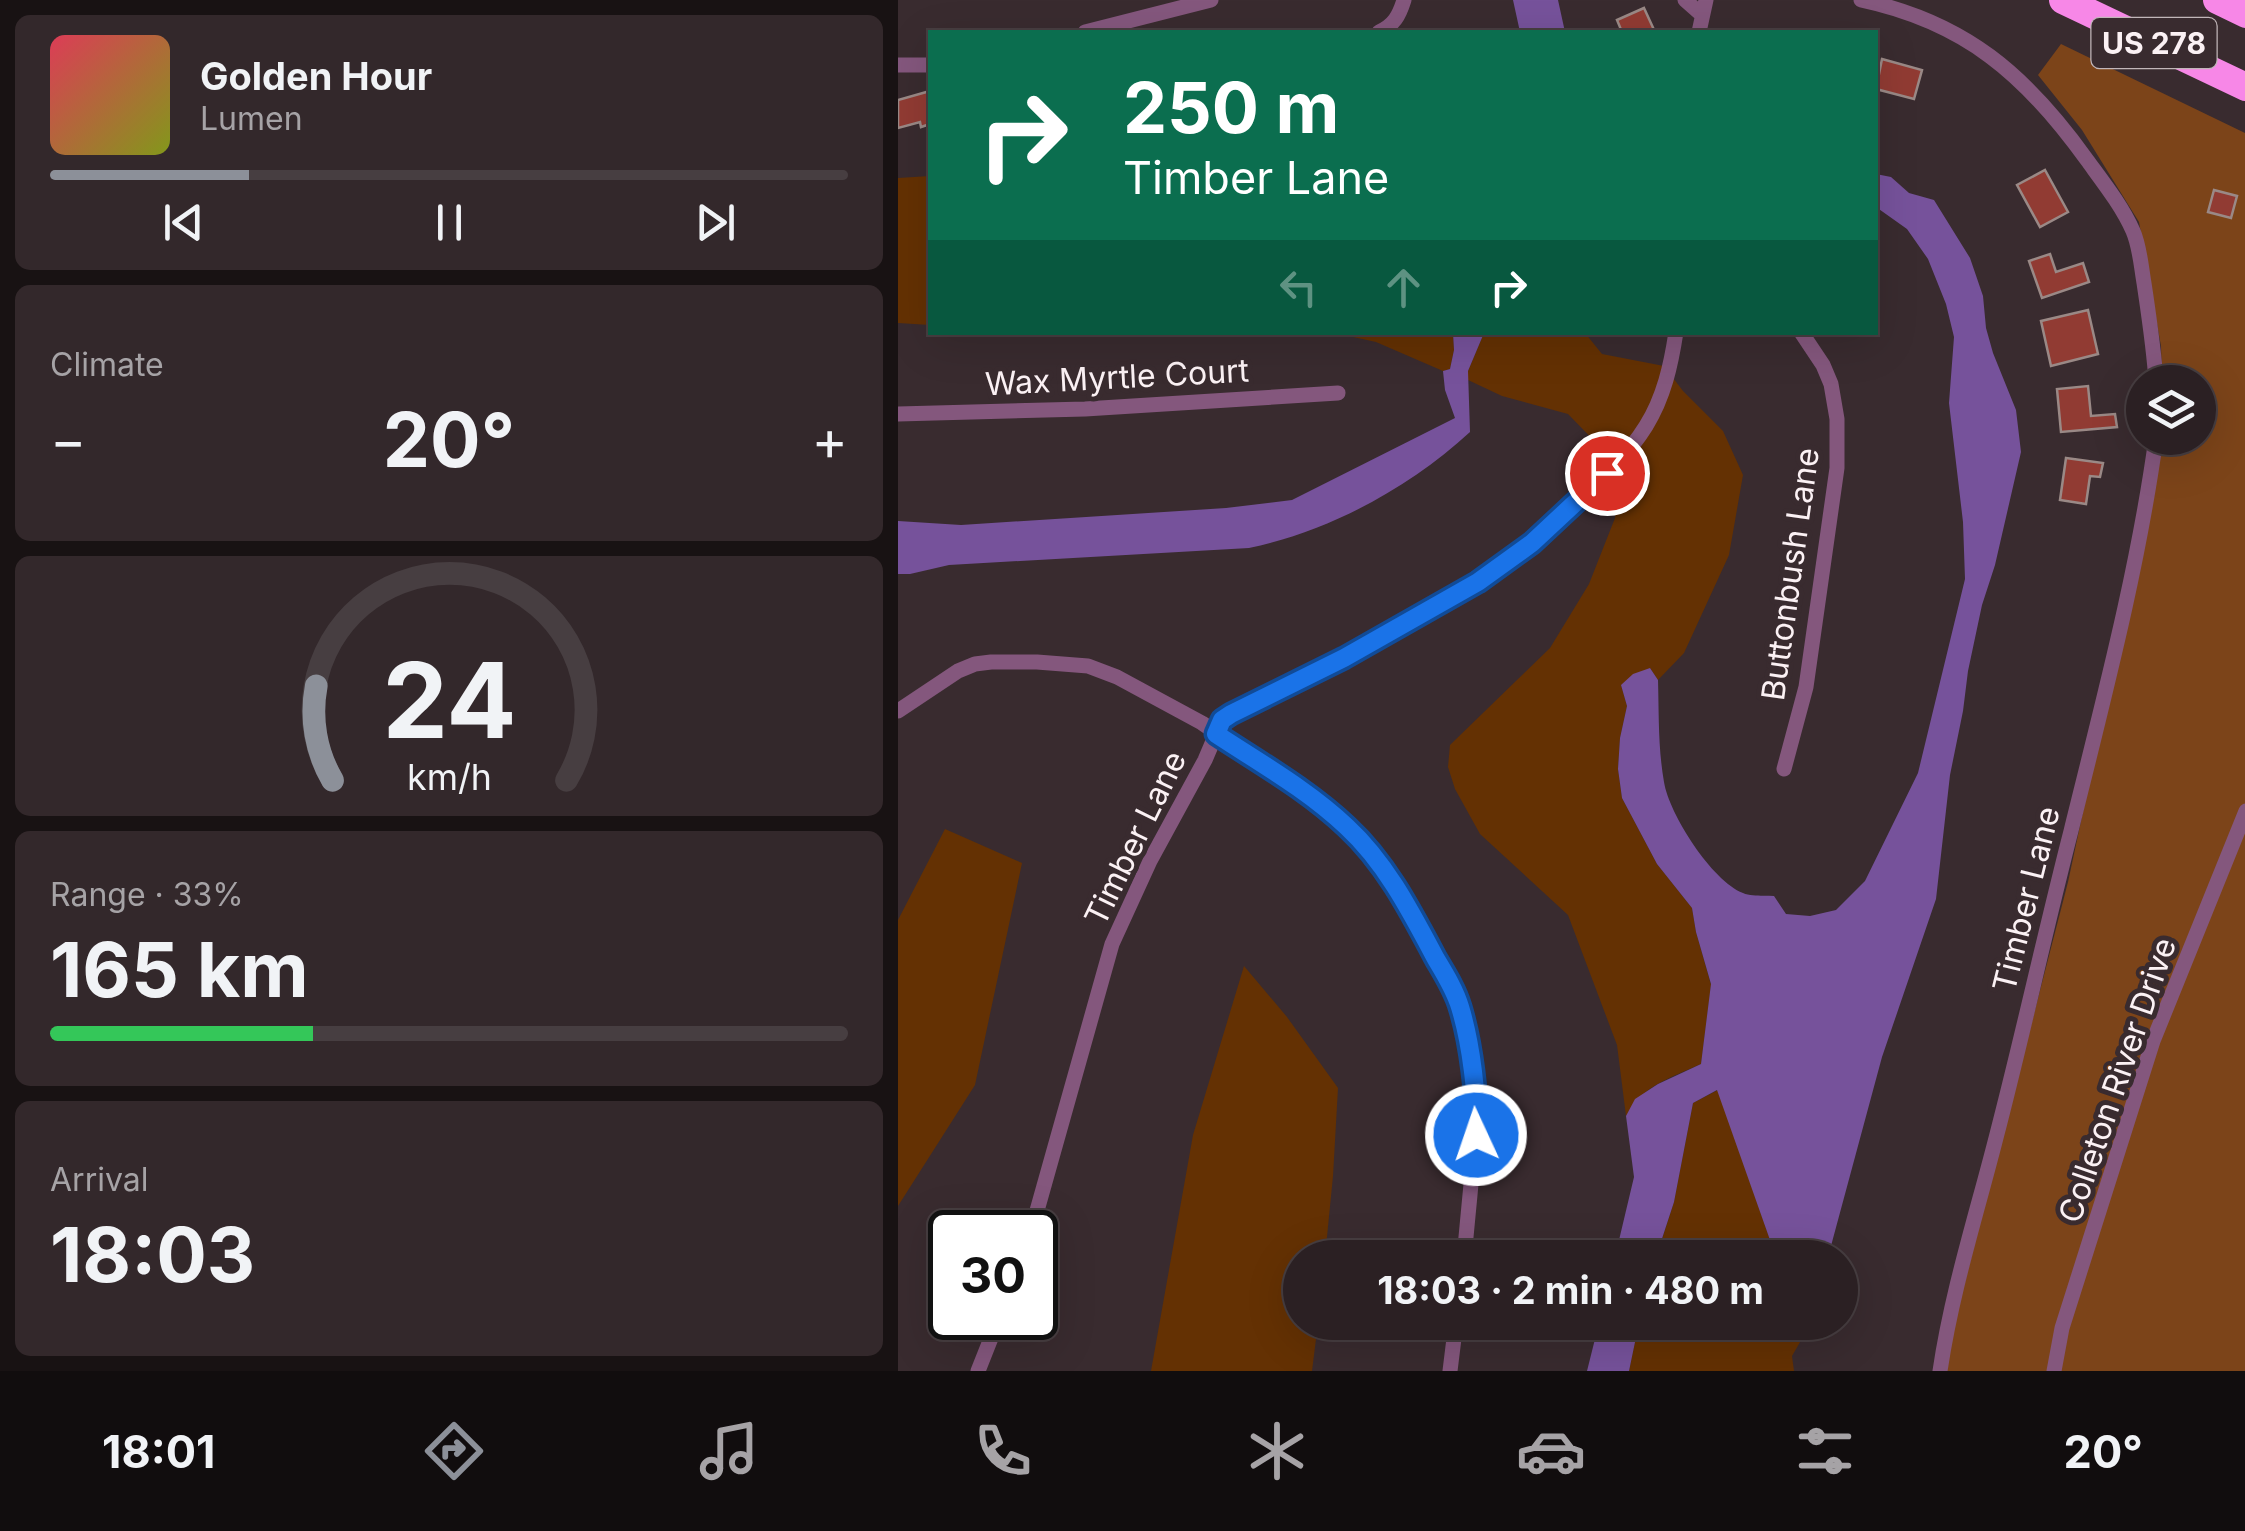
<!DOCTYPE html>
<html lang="en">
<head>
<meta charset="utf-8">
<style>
  :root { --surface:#2b2023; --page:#33282b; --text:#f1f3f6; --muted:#a6a3a6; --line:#473e41; --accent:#8c9099 }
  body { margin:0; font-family:Inter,sans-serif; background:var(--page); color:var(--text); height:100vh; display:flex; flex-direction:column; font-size:38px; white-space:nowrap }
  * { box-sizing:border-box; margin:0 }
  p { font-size:32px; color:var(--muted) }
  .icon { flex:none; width:55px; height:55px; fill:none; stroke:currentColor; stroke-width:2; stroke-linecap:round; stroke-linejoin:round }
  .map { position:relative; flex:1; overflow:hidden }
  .sheet { display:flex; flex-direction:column; gap:15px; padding:15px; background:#181213; width:898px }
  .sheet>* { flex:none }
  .banner { position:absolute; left:30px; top:30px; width:950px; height:305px; border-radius:0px; box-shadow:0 10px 40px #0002,0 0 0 2px var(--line); background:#0b6e4f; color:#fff; overflow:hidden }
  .fabs { position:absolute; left:1228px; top:365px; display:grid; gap:20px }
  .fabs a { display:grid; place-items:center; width:90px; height:90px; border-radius:50%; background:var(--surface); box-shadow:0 10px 40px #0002,0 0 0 2px var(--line); font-size:50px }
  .speed { position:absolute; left:30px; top:1210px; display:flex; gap:20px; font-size:50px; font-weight:700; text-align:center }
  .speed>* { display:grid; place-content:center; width:130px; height:130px; border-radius:50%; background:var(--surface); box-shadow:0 10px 40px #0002,0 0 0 2px var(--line); line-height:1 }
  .speed .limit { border:5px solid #111; border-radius:15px; background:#fff; color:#111 }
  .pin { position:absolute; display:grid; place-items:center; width:85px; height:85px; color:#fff; margin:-42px; border:5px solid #fff; border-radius:50%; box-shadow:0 2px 10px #0007 }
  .me { position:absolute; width:110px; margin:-55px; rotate:357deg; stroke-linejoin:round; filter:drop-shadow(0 0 8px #0008) }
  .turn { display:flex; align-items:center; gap:35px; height:210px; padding:0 30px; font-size:45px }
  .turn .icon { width:130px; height:130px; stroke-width:2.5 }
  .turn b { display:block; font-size:70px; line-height:85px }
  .lanes { display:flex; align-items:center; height:95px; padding:0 30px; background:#0003; justify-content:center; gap:50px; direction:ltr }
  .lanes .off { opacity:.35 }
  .big { font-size:75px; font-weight:700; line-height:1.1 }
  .sheet .card { flex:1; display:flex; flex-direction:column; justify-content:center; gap:15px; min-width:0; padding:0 35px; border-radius:15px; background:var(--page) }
  .sheet .dial { align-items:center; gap:0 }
  .dial svg { height:260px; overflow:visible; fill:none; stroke:var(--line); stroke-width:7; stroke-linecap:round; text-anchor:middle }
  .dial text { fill:var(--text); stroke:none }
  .song { display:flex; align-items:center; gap:30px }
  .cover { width:120px; height:120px; border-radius:15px; background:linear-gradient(135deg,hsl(350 70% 55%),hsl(70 70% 35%)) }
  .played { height:10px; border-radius:5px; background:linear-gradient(90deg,var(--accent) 25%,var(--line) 25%) }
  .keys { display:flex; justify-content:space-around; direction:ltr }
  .heat { display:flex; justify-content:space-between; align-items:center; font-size:55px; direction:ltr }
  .charge { height:15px; border-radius:8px; background:linear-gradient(90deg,#34c759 33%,var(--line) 0) }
  .trip { position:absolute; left:385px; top:1240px; width:575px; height:100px; border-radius:50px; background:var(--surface); box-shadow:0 10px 40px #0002,0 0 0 2px var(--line); font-weight:700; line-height:100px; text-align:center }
  .dock { display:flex; height:160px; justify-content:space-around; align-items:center; background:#110d0e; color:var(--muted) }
  .dock .icon { width:70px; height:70px }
  .dock .active { color:var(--accent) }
  .dock b { font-size:45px; color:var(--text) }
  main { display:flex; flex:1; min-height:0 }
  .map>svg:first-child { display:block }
</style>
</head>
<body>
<main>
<section class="sheet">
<div class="card">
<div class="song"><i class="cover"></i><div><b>Golden Hour</b><p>Lumen</p></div></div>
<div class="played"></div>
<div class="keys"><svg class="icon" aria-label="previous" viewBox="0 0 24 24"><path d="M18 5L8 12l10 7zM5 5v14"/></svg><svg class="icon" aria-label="pause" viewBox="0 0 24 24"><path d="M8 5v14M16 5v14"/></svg><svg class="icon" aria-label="next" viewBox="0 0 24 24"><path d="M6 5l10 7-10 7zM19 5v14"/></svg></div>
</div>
<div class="card"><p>Climate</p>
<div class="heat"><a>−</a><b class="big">20°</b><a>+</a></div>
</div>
<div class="card dial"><svg viewBox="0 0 100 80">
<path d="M14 69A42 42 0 1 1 86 69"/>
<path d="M14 69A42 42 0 0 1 9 40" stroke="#8c9099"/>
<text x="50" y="56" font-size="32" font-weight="700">24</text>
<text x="50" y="72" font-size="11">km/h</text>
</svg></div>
<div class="card"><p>Range · 33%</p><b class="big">165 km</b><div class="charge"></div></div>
<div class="card"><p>Arrival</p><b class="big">18:03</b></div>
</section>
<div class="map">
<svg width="1348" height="1371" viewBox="0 0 1348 1371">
  <rect width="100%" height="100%" fill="#392b2f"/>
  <!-- green -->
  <path fill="#643103" d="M 32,176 L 32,325 L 0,323 L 0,178 Z
    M 437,333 L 555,333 L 556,350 L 552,369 L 545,371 L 478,342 Z
    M 586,333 L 687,333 L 704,354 L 766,366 L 785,391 L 825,431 L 845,475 L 831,555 L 786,653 L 760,680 L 752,668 L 723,685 L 729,706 L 722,738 L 720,769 L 724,798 L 759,864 L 794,908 L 798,932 L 813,985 L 803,1064 C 772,1078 745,1085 728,1116 L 719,1045 L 670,915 L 582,834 L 557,789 L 550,767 L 552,745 L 652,648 L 691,584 L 717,518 L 720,485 L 710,455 L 670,414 L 604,396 L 570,380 L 570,371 Z
    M 47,829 L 124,863 L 77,1085 L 0,1206 L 0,920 Z
    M 346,966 L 389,1017 L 440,1088 L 435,1176 L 427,1257 L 402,1258 L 402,1322 L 420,1323 L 414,1371 L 253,1371 L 295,1135 Z
    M 820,1090 L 878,1257 L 758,1258 L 776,1202 L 795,1103 Z
    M 741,1323 L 889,1323 L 905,1337 L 894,1356 L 896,1371 L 731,1371 Z"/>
  <!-- forest -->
  <path fill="#7c4419" d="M 1163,44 L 1347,133 L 1347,1371 L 1049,1371 L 1055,1328 L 1170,882 L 1265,438 L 1300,438 L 1300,382 L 1264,382 L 1263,346 L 1241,222 L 1184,130 L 1140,75 Z"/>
  <!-- water -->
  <path fill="#76529b" d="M 615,0 L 660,0 L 667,32 L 622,32 Z
    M 978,174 L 993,177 L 1011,193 L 1036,200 L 1072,258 L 1085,296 L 1088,328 L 1095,353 L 1118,410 L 1123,452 L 1097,565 L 1084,605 L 1070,671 L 1065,711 L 1052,775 L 1038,899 L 984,1057 L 930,1257 L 878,1257 L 819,1090 L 795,1103 L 776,1202 L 758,1257 L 717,1257 L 736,1177 L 728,1116 L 737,1099 L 760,1084 L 803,1064 L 813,984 L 798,932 L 794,908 L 759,864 L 724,798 L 720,769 L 722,738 L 729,706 L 723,685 L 735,674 L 752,668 L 760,680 C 761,714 760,748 766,782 C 771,814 814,881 845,893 C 854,897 866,895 876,896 L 888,914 L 912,916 L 938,910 L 967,881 L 1020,773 L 1067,579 L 1065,522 L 1051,403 L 1056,337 L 1048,304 L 1030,259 L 1009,229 L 978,207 Z
    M 555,333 L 586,333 L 570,371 L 572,432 C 511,488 432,531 351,548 L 51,565 L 12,574 L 0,574 L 0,521 L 63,525 L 328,508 L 394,500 L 557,418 L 547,390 L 545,371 L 552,369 L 556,350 Z
    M 701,1323 L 741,1323 L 731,1371 L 689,1371 Z"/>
  <!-- building -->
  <path fill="#913b33" stroke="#9a8986" stroke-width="2.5" d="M 746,8 L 757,32 L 724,32 L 719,20 Z
    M 984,59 L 1024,70 L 1016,99 L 978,89 Z
    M 32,91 L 32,124 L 23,127 L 22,122 L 0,128 L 0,100 Z
    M 1147,170 L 1170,212 L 1142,227 L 1119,185 Z
    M 1316,190 L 1339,196 L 1333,218 L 1310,212 Z
    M 1152,254 L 1158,272 L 1185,263 L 1191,282 L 1144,298 L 1131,261 Z
    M 1190,310 L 1200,354 L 1153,366 L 1143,321 Z
    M 1190,386 L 1193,416 L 1217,414 L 1219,427 L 1163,432 L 1159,389 Z
    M 1168,458 L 1205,463 L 1202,477 L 1192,476 L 1188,504 L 1162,500 Z"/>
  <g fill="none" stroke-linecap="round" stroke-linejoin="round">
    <!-- street -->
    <path stroke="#84577d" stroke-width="15" d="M 787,0 L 804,15
      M 963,0 C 1067,22 1128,75 1189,160 C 1205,182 1224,206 1235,231 C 1242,247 1243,266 1246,283 C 1251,317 1256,349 1258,382
      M 187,32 L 313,0
      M 481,32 C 496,25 501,16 506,0
      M 801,32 L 808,0
      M 0,65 L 32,65
      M 0,414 L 187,409 L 440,393
      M 0,711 L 60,671 L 77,664 L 93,662 L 139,662 L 190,666 L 219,677 L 304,723 L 423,805 L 447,825 L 467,845 L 493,880 L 528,940 L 562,1008 L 579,1121 L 566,1258
      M 886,769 L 908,687 L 939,468 L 939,419 L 933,384 L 925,365 L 903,332
      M 133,1232 L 214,944 L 252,861 L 307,760 L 324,720 L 333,714 C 454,654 577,597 677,505 C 702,482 730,455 748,426 C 766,397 773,365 778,332
      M 80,1371 L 101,1318
      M 552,1371 L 558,1322
      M 1042,1371 C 1054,1290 1079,1213 1099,1134 C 1125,1034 1147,932 1173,831 C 1205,701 1240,570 1258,438
      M 1156,1371 L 1164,1328 L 1255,1041 L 1348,811"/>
    <!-- highway -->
    <path stroke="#f787e7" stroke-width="28" d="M 1165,0 L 1348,87
      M 1319,0 L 1348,14"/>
  </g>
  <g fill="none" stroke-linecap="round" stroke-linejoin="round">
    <defs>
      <path id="route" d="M 578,1135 C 580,1098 573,1043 562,1007 C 557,990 547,974 538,959 C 513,912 488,863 449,827 C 410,790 362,763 318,734 L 324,720 L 333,714 L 446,658 L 580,582 L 634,543 L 709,473"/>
    </defs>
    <!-- route casing -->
    <use href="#route" stroke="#114b97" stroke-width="25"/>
    <!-- route -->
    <use href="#route" stroke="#1a73e8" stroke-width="18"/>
  </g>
  <g text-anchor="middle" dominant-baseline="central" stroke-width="10" stroke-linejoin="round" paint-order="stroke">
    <!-- shield labels -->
    <rect fill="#392b2f" stroke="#c1b6b9" stroke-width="2.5" x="1193.5" y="18" width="125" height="50" rx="8"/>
    <g font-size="30" font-weight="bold" fill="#fbf1f4">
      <text x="1256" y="43">US 278</text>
    </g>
    <!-- street labels -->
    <g font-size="32" fill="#fbf1f4" stroke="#392b2f">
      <text transform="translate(219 377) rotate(-3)">Wax Myrtle Court</text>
      <text transform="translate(892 574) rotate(-82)">Buttonbush Lane</text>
      <text transform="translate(237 838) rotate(-64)">Timber Lane</text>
      <text transform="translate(1128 899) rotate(-76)">Timber Lane</text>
      <text transform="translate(1219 1080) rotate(-71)">Colleton River Drive</text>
    </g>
  </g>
</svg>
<div class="fabs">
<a><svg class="icon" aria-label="layers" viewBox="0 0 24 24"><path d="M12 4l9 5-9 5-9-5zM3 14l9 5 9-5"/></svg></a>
</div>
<div class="speed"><div class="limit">30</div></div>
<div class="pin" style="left:709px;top:473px;background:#d93025"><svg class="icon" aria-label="arrive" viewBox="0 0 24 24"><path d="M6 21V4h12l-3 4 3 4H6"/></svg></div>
<svg class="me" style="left:578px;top:1135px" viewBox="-20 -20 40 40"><circle r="17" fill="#1a73e8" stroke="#fff" stroke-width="3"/><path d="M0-11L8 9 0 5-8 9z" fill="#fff"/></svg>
<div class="trip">18:03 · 2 min · 480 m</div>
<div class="banner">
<div class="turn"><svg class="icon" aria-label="right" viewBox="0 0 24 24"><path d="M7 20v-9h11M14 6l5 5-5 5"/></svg><div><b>250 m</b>Timber Lane</div></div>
<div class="lanes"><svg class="icon off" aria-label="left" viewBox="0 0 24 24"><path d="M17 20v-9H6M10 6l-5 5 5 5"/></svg><svg class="icon off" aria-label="ahead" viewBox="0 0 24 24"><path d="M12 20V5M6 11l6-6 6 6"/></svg><svg class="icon" aria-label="right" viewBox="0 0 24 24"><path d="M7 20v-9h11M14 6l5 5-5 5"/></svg></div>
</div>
</div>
</main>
<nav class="dock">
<b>18:01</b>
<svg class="icon active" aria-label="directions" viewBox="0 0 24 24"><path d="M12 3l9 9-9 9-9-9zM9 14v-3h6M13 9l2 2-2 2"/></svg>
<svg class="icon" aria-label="music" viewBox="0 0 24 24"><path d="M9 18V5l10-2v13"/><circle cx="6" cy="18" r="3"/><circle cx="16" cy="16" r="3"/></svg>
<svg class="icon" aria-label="phone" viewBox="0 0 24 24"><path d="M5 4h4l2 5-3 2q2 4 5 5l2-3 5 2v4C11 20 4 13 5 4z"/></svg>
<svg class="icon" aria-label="climate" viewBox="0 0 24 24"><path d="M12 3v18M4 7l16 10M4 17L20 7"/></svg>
<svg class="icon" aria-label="car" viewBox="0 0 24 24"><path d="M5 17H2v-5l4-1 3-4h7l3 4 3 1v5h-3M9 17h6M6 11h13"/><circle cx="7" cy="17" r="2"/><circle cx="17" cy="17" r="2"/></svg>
<svg class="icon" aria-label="filters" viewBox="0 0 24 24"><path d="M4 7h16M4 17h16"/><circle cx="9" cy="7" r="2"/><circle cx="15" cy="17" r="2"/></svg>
<b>20°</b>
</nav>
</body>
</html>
